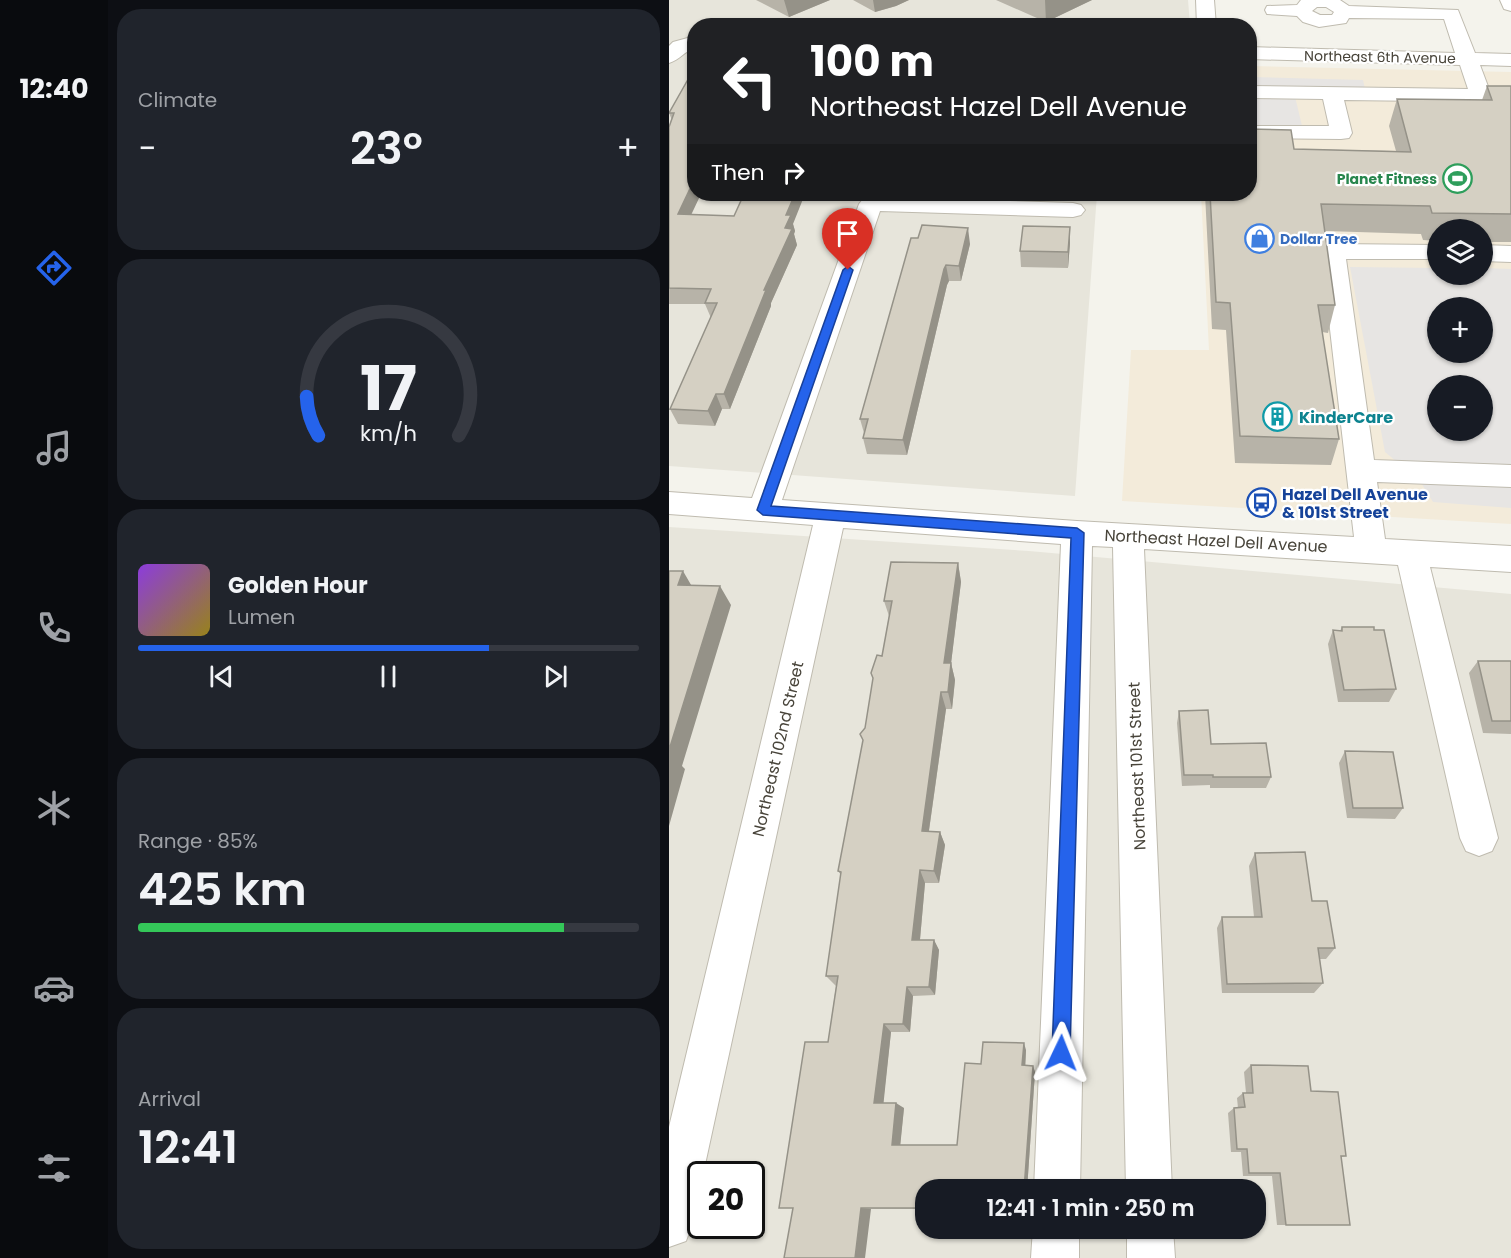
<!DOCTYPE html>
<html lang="en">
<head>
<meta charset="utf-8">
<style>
  :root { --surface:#171b24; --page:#20242c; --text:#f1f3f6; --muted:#9ea1a6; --line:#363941; --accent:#2563eb }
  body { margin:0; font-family:Poppins,sans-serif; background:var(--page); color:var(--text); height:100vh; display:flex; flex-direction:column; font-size:22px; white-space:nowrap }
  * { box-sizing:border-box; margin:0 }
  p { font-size:20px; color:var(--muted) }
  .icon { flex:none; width:33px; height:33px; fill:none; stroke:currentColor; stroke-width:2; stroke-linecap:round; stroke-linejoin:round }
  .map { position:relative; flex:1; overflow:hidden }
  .side { display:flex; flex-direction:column; gap:9px; padding:9px; background:#0d0f14; width:561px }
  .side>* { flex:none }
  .hud { position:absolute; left:18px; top:18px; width:570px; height:183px; border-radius:24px; box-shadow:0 2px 4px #0004; background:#202124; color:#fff; overflow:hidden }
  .tools { position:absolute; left:758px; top:219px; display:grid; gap:12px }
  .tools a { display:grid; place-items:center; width:66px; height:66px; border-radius:50%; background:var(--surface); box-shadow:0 2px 4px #0004; font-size:30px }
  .speed { position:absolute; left:18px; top:1161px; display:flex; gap:12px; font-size:30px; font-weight:700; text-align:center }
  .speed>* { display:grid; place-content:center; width:78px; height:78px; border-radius:50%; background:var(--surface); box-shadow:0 2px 4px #0004; line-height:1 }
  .speed .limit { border:3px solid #111; border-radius:9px; background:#fff; color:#111 }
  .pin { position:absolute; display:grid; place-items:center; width:51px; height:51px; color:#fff; margin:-62px -26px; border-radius:50% 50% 50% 0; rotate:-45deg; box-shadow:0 0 6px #0007 }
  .pin .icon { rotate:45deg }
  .me { position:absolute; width:66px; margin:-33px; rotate:2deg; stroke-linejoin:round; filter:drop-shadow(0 0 4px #0008) }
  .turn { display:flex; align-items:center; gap:21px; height:126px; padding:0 24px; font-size:27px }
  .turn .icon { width:78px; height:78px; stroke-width:2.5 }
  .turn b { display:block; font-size:42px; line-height:51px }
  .then { display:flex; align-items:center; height:57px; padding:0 24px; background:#0003; gap:12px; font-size:22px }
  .big { font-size:45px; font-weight:600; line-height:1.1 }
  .side .card { flex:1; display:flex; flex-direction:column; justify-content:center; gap:9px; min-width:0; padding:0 21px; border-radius:24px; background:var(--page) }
  .side .dial { align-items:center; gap:0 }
  .dial svg { height:156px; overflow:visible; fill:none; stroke:var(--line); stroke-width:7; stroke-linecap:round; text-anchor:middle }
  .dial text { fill:var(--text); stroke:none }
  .song { display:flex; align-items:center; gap:18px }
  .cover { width:72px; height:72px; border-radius:9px; background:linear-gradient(135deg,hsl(270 70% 55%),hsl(50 70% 35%)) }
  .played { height:6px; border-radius:3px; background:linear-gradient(90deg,var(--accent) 70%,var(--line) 70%) }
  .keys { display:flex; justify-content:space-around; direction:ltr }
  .heat { display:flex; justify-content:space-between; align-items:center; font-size:33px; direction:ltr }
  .charge { height:9px; border-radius:4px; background:linear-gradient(90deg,#34c759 85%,var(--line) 0) }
  .trip { position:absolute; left:246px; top:1179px; width:351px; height:60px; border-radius:24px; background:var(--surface); box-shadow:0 2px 4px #0004; font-weight:600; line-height:60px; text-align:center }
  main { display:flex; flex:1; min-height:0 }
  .dock { display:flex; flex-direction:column; width:108px; justify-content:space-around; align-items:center; background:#090b0e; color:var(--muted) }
  .dock .icon { width:42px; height:42px }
  .dock .selected { color:var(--accent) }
  .dock b { font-size:27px; color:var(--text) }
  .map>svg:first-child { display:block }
</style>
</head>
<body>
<main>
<nav class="dock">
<b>12:40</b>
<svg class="icon selected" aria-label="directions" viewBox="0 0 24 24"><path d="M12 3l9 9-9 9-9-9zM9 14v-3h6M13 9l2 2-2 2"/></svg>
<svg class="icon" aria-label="music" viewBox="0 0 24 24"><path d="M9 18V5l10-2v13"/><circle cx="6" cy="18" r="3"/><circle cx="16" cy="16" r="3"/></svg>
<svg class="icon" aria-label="phone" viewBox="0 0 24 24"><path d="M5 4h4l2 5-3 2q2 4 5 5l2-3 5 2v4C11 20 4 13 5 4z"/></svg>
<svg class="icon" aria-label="climate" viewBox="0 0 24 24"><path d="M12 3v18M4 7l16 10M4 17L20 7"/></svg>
<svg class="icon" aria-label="car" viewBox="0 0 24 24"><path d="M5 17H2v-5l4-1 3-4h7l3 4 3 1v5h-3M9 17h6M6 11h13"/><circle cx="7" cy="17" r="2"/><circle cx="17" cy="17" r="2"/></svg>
<svg class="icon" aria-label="filters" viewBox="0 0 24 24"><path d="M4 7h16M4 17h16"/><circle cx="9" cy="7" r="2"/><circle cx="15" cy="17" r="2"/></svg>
</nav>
<section class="side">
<div class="card"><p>Climate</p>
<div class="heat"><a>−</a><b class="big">23°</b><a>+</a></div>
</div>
<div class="card dial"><svg viewBox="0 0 100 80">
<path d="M14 69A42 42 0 1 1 86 69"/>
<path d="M14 69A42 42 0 0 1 8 49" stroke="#2563eb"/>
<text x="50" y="56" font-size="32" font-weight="700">17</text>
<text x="50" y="72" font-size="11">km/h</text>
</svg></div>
<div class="card">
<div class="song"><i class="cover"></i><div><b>Golden Hour</b><p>Lumen</p></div></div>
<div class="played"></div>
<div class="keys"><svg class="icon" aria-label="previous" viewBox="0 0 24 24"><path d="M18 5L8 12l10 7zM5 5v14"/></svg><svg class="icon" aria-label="pause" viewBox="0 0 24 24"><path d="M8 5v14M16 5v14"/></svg><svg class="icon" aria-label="next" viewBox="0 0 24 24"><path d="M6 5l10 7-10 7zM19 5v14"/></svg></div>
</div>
<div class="card"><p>Range · 85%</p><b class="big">425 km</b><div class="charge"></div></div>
<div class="card"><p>Arrival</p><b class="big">12:41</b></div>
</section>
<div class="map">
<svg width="842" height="1258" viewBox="0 0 842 1258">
  <rect width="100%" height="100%" fill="#f4f3ec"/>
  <!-- residential -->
  <path fill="#e7e5db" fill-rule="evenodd" d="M 0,0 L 519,0 L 521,25 L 26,26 L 26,194 L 428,194 L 406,496 L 0,466 Z
    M 0,527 L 360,551 L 842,594 L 842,1258 L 0,1258 ZM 32,1174 L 82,1174 L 82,1226 L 32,1226 ZM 256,1190 L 586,1190 L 586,1228 L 256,1228 Z"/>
  <!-- commercial -->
  <path fill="#f3ebda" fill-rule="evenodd" d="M 581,66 L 842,72 L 842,524 L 453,501 L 462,350 L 540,350 L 532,194 L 580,194 ZM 768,230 L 813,230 L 813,274 L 768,274 ZM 768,308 L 813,308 L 813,352 L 768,352 ZM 768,386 L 813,386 L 813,430 L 768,430 Z"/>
  <!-- parking -->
  <path fill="#e7e5e3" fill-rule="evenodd" d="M 581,77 L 694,80 L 696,89 L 624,88 L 633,126 L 581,126 Z
    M 681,267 L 768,268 L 768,274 L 813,274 L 813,268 L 842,269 L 842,508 L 764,502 L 751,481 L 716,452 ZM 768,308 L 813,308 L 813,352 L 768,352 ZM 768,386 L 813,386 L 813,430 L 768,430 Z"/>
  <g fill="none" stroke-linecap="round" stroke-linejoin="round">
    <defs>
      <path id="minor" d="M 527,0 L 545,0 L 547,26 L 528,26 Z
        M 632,0 L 671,0 L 680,6 L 789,10 L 806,53 L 842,54 L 842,66 L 811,65 L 820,89 L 842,90 L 842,102 L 675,100 L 683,133 L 680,138 L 672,139 L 580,138 L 580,126 L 660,126 L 654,99 L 580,98 L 580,86 L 799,89 L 791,65 L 580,59 L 580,47 L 786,53 L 775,19 L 680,18 L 677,23 L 650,27 L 634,22 L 628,16 L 598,14 L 596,10 L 598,6 L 628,5 ZM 648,7 L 657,7 L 665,12 L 663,15 L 651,15 L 643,11 Z
        M 831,0 L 842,0 L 842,11 L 835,9 Z
        M 26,36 L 26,48 C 15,51 11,60 0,63 L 0,46 L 4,42 Z
        M 202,197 L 404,203 L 412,205 L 416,210 L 412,215 L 404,217 L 211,211 L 113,500 L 408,521 L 685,537 L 652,251 L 655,246 L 664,244 L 768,245 L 768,259 L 677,259 L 705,460 L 842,465 L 842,487 L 708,482 L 716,539 L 842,546 L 842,572 L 761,567 L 829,838 L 823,851 L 810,856 L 797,851 L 791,838 L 729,565 L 475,549 L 503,1190 L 457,1190 L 444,547 L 423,546 L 411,1190 L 365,1190 L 392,544 L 174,528 L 34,1174 L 32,1174 C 32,1197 25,1220 17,1241 L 0,1247 L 0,1127 L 144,525 L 0,514 L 0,492 L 83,498 L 190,204 L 194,199 Z
        M 813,245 L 842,246 L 842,262 L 813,261 Z
        M 364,1228 L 410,1228 L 410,1258 L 362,1258 Z
        M 458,1228 L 504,1228 L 506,1258 L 458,1258 Z"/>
    </defs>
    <!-- minor casing -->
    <use href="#minor" stroke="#bfbbaf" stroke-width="2"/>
    <!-- minor -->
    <use href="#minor" fill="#fff" fill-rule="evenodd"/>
  </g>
  <!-- wall -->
  <path fill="#b7b3a8" d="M 87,0 L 161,0 L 120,17 Z
    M 184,0 L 240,0 L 227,6 L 206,12 Z
    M 327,0 L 423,0 L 377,22 Z
    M 26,67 L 22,215 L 124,224 L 126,231 L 125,234 L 128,245 L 102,303 L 102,306 L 61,409 L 53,409 L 46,426 L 9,424 L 1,409 L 42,318 L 36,304 L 0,304 L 0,127 L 3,120 L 0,113 Z
    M 818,86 L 842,86 L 842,242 L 813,242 L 813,230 L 768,230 L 768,241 L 754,240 L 752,234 L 656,231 L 666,305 L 659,333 L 653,332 L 670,439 L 662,465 L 566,463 L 557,330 L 543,329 L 536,194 L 580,194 L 625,149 L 727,151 L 720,126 L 728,99 L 813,100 Z
    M 242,238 L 301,244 L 292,281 L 280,281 L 278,285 L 238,455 L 198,454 L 194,438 L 195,433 L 191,419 Z
    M 401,243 L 399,268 L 352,267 L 351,251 Z
    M 289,563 L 292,582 L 282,663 L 286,680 L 283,709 L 277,709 L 260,831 L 271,832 L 276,845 L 270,883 L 256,883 L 251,940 L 265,940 L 270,950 L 266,995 L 244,996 L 241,1032 L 222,1032 L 214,1103 L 235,1108 L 231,1145 L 288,1145 L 312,1064 L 357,1050 L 356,1066 L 364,1066 L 366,1072 L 358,1190 L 256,1190 L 256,1209 L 124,1208 L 110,1208 L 159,1042 L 167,986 L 157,976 L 172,875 L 169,871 L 213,656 L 220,616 L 215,601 Z
    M 673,627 L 727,689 L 720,702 L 669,702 L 659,644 L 664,630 L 671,631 Z
    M 809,661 L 842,661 L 842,734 L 814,733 L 800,673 Z
    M 510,711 L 542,744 L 602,777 L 597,788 L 541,788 L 541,785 L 513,786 L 508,723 Z
    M 676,751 L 734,808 L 726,819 L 678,818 L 670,763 Z
    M 586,853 L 643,901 L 666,948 L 657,959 L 651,959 L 654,983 L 645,993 L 553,993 L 548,928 L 553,917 L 585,917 L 580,866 Z
    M 582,1065 L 642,1091 L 677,1156 L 672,1157 L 681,1225 L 608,1225 L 603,1176 L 574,1176 L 572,1152 L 562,1152 L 559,1113 L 565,1108 L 569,1108 L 568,1098 L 574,1093 L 577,1093 L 575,1072 Z"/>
  <!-- shaded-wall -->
  <path fill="#959288" d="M 115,0 L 161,0 L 120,17 Z
    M 204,0 L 240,0 L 227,6 L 206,12 Z
    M 376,0 L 423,0 L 377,22 Z
    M 26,178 L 26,194 L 32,194 L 15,230 L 9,214 Z
    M 126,194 L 136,194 L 124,224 L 126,231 L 125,234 L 128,245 L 102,303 L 102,306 L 61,409 L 55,394 L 95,290 L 116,228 L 117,215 Z
    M 401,227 L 401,243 L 399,268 L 399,252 Z
    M 299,228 L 301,244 L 292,281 L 290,266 Z
    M 277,265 L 280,281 L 278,285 L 238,455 L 234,440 L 275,269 Z
    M 47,394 L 53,409 L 46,426 L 39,411 Z
    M 289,563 L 292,582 L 280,680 L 275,663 Z
    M 14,571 L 25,590 L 9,585 Z
    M 51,586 L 62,605 L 13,766 L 16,769 L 0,826 L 0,750 Z
    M 282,663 L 286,680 L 283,709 L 279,692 Z
    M 272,692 L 277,709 L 258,844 L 253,831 Z
    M 271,832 L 276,845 L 270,883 L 265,871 Z
    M 251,870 L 256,883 L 250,950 L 243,940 Z
    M 265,940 L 270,950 L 266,995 L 260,987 Z
    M 238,987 L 244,996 L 241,1032 L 234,1024 Z
    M 215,1024 L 222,1032 L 214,1108 L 205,1103 Z
    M 355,1043 L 357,1050 L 356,1072 L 353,1065 Z
    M 364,1066 L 366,1072 L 358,1190 L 355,1190 Z
    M 227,1103 L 235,1108 L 231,1148 L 223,1145 Z
    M 252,1205 L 256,1205 L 256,1209 L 252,1208 Z
    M 192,1208 L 202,1209 L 196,1258 L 186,1258 Z"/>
  <!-- building -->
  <path fill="#d5d0c3" stroke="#959288" stroke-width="1.5" d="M 26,67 L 26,178 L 9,214 L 65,216 L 75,194 L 126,194 L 117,215 L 122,215 L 116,228 L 123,229 L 95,290 L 97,290 L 55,394 L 47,394 L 39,411 L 1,409 L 48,303 L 36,303 L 42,289 L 0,288 L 0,127 L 5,113 L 0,113 Z
    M 818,86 L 842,86 L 842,214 L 763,213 L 761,206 L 652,204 L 666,305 L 649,305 L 670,439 L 571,436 L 561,303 L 547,302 L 541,194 L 580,194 L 580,129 L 622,130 L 625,149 L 742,152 L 728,99 L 823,100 Z
    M 253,225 L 299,228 L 290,266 L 277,265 L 275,269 L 234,440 L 194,438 L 199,419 L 191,419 L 242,238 L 249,238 Z
    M 354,226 L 401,227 L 399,252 L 351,251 Z
    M 222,562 L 289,563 L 275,663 L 282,663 L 279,692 L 272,692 L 253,831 L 271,832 L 265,871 L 251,870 L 243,940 L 265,940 L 260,987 L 238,987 L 234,1024 L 215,1024 L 205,1103 L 227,1103 L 223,1145 L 288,1145 L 296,1063 L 312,1064 L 314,1042 L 355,1043 L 353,1065 L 364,1066 L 355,1190 L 256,1190 L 256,1205 L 252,1205 L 252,1208 L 192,1208 L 186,1258 L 115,1258 L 124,1208 L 110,1208 L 136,1042 L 159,1042 L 169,976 L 157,976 L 172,872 L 169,871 L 194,740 L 191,734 L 196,728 L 204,678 L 202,673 L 208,655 L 213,656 L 223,601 L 215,601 Z
    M 0,571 L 14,571 L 9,585 L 51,586 L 0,750 Z
    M 673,627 L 705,627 L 705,630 L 715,630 L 727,689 L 675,690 L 664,630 L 673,631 Z
    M 809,661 L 842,661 L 842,721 L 823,721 Z
    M 539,710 L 542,744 L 597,743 L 602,777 L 544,777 L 544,775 L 515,775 L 510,711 Z
    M 676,751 L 724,752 L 734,808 L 684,808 Z
    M 636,852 L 643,901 L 658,901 L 666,948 L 649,948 L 654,983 L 558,984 L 553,917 L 593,917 L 586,853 Z
    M 582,1065 L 639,1066 L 642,1091 L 669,1092 L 677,1156 L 672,1156 L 681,1225 L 617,1225 L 611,1173 L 580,1173 L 578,1149 L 568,1149 L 565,1108 L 576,1107 L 574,1093 L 584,1093 Z"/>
  <!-- route -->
  <path fill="#2563eb" stroke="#184099" stroke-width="1.5" d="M 179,266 L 184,270 L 102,506 L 408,528 L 415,533 L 401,1053 L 398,1060 L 392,1062 L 386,1060 L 383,1053 L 402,538 L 94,515 L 88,510 L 174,270 Z"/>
  <!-- icons -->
  <defs>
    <symbol id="stadium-ring" viewBox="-11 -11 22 22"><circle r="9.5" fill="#fff" stroke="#2e9e5b" stroke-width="1.5"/><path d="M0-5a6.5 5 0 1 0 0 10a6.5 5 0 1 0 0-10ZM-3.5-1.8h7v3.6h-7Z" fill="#2e9e5b"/></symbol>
    <symbol id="shop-ring" viewBox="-11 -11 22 22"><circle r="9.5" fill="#fff" stroke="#3f7fe0" stroke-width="1.5"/><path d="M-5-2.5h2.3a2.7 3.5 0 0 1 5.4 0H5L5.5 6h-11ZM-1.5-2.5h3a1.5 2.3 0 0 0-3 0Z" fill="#3f7fe0"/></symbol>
    <symbol id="building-ring" viewBox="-11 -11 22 22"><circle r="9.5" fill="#fff" stroke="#0f9aa8" stroke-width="1.5"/><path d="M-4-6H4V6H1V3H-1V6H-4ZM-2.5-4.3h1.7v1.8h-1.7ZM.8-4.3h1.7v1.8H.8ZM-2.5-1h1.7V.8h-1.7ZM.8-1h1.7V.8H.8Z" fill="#0f9aa8"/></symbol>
    <symbol id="bus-ring" viewBox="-11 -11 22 22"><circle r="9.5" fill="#fff" stroke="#1a4fb4" stroke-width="1.5"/><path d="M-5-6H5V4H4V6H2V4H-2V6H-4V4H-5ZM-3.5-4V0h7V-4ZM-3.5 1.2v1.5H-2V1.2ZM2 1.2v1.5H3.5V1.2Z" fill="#1a4fb4"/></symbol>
  </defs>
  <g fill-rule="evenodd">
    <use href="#stadium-ring" x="772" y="162" width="33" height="33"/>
    <use href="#shop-ring" x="574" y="222" width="33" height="33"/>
    <use href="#building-ring" x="592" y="400" width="33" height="33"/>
    <use href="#bus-ring" x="576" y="486" width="33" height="33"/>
  </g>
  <g text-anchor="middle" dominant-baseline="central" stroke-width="4.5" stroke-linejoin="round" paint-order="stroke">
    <!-- far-street labels -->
    <g font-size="14" fill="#48443a" stroke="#fff">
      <text transform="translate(711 57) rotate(1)">Northeast 6th Avenue</text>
    </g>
    <!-- far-leisure labels -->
    <g font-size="14" font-weight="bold" fill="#27864d" stroke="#fff" text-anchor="end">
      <text x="768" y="179">Planet Fitness</text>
    </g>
    <!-- far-shop labels -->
    <g font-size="14" font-weight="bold" fill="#366cbe" stroke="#fff" text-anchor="start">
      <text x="611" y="239">Dollar Tree</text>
    </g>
    <!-- culture labels -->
    <g font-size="16" font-weight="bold" fill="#0d838f" stroke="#fff" text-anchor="start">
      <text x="630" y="417">KinderCare</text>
    </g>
    <!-- transit labels -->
    <g font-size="16" font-weight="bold" fill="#164399" stroke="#fff" text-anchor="start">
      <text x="613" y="494">Hazel Dell Avenue<tspan x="613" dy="18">&amp; 101st Street</tspan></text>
    </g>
    <!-- street labels -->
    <g font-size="16" fill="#48443a" stroke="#fff">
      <text transform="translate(547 541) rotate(3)">Northeast Hazel Dell Avenue</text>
      <text transform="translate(109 749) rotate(-77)">Northeast 102nd Street</text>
      <text transform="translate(468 766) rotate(-92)">Northeast 101st Street</text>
    </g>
  </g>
</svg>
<div class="tools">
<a><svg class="icon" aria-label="layers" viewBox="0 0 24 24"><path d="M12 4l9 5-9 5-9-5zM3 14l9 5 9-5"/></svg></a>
<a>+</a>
<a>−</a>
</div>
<div class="speed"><div class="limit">20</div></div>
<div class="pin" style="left:179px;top:270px;background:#d93025"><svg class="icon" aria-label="arrive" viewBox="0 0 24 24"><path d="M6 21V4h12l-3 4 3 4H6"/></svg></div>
<svg class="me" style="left:392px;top:1053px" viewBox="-20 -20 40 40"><path d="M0-17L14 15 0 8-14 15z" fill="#2563eb" stroke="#fff" stroke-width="4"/></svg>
<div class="trip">12:41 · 1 min · 250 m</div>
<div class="hud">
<div class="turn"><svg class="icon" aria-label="left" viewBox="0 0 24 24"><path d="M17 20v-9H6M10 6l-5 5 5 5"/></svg><div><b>100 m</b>Northeast Hazel Dell Avenue</div></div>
<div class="then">Then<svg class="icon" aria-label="right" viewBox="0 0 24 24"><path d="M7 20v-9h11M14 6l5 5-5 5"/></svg></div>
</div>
</div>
</main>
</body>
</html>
